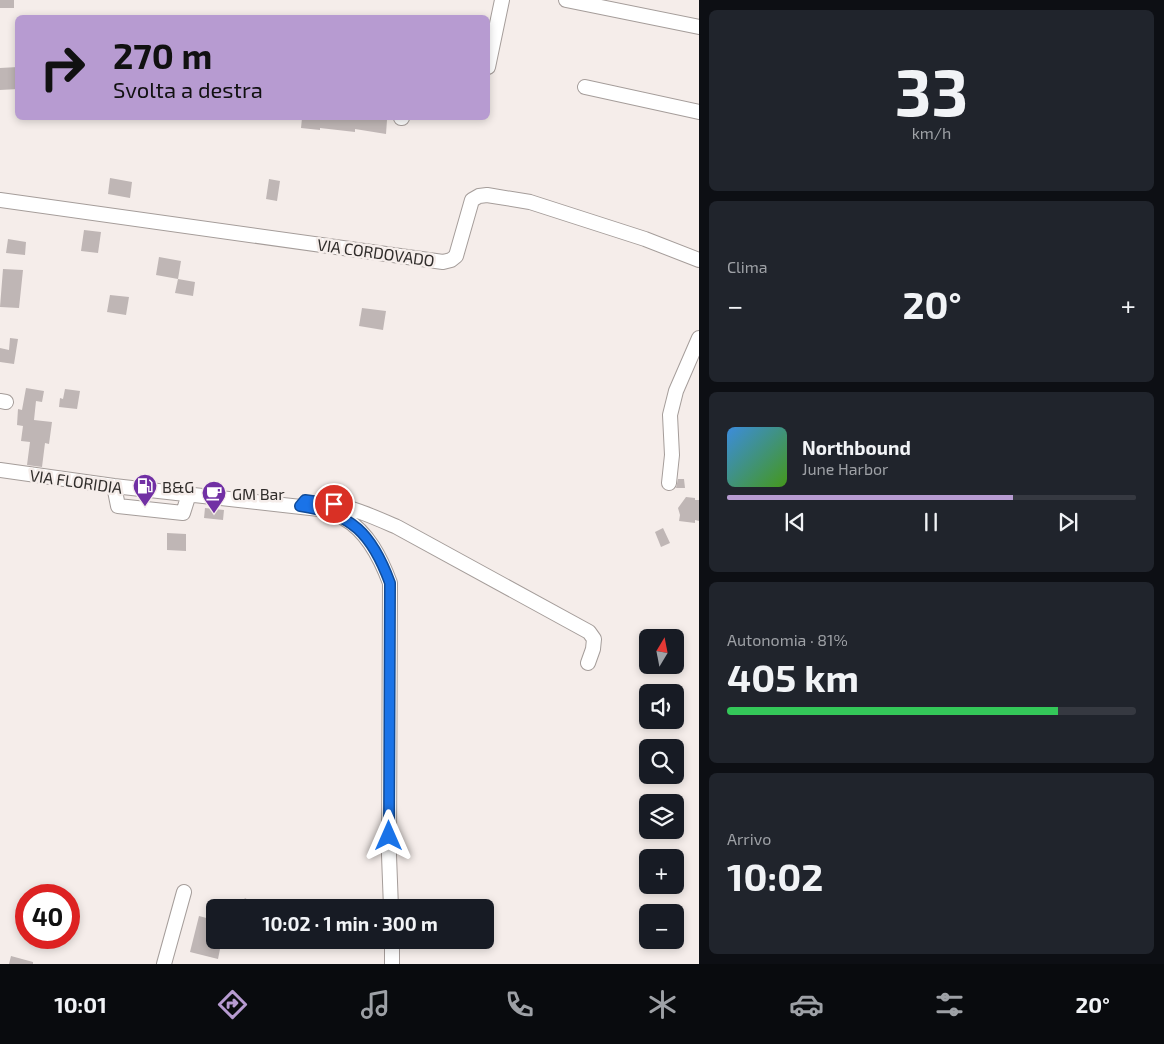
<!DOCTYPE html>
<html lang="it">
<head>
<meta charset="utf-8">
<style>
  :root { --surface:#171b24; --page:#20242c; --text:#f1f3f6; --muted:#9ea1a6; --line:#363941; --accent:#b79bd1 }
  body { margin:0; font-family:"Exo 2",sans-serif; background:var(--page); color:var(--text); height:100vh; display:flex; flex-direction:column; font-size:19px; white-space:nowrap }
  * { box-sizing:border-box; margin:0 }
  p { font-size:16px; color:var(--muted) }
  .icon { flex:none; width:28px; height:28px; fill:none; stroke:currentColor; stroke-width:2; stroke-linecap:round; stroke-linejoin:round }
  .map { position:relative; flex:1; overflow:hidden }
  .drawer { display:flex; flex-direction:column; gap:10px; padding:10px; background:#0d0f14; width:465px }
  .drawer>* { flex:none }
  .hud { position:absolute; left:15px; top:15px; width:475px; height:105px; border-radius:8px; box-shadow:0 2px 8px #0003; background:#b79bd1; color:#111; overflow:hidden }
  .needle { width:32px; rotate:10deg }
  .buttons { position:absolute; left:639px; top:629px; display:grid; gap:10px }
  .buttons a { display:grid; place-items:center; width:45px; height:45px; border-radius:8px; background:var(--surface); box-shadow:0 2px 8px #0003; font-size:25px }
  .speed { position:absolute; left:15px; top:884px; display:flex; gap:10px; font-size:25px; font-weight:700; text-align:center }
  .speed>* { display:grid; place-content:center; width:65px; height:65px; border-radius:50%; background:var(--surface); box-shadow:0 2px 8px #0003; line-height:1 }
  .speed .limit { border:8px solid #d22; background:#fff; color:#111 }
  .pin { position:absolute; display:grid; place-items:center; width:42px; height:42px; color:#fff; margin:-21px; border:2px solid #fff; border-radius:50%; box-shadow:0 1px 5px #0007 }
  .me { position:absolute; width:55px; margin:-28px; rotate:0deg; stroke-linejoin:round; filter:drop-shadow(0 0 4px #0008) }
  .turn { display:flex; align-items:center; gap:18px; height:105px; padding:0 15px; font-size:22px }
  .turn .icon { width:65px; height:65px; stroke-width:2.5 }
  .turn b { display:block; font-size:35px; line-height:42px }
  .big { font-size:38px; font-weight:700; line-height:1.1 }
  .drawer .tile { flex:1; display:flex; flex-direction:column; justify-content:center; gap:8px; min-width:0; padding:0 18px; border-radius:8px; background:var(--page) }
  .drawer .dial { align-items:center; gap:0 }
  .dial b { font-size:65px; line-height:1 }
  .song { display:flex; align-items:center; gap:15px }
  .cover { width:60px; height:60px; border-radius:8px; background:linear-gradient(135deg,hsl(210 70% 55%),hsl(100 70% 35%)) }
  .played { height:5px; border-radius:2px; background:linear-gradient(90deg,var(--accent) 70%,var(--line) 70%) }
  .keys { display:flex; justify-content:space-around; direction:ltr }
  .heat { display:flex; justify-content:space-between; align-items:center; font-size:28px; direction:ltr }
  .charge { height:8px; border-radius:4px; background:linear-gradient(90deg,#34c759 81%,var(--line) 0) }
  .trip { position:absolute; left:206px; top:899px; width:288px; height:50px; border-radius:8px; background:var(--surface); box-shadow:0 2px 8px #0003; font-weight:700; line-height:50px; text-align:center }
  .menu { display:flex; height:80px; justify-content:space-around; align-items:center; background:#090b0e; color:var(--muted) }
  .menu .icon { width:35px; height:35px }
  .menu .selected { color:var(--accent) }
  .menu b { font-size:22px; color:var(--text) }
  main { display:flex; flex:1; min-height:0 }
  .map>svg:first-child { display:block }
</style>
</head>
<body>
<main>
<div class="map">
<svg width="699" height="964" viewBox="0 0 699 964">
  <rect width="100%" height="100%" fill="#f5edea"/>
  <!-- building -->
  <path fill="#bfb6b5" d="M 0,0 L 14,0 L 14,8 L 0,8 Z
    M 18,67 L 18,89 L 0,90 L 0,68 Z
    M 302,118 L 368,118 L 387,120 L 386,134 L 355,129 L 355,132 L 320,128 L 320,130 L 301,128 Z
    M 110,178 L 132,182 L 130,198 L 108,194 Z
    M 269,179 L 280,181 L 277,201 L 266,199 Z
    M 84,230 L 101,232 L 98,253 L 81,251 Z
    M 8,239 L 26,242 L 25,255 L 6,253 Z
    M 159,257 L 181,261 L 178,279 L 156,275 Z
    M 3,269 L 23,270 L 19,308 L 0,307 Z
    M 178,279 L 195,282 L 193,296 L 175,293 Z
    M 110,295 L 129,297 L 126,315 L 107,312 Z
    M 362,308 L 386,311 L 383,330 L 359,326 Z
    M 10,338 L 18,339 L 14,364 L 0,362 L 0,348 L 9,350 Z
    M 26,388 L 44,391 L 42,402 L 36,401 L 34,420 L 52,422 L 49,444 L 45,443 L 42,467 L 27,465 L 30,442 L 21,441 L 23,426 L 17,425 L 18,409 L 22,410 Z
    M 65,389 L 80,391 L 77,409 L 59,407 L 60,398 L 63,399 Z
    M 678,479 L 684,479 L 685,488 L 676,488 Z
    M 686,497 L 695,498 L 695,500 L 699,500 L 699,521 L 695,520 L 695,523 L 679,521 L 680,515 L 678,508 Z
    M 205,508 L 224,510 L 223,520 L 204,518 Z
    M 663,528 L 670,543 L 661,547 L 655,532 Z
    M 167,533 L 186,534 L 186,551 L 167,550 Z
    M 245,898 L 260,908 L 239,908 Z
    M 199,916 L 214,920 L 212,927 L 215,927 L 215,940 L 217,940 L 217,943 L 221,944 L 218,959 L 190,952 Z
    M 11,956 L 33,962 L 33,964 L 9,964 Z"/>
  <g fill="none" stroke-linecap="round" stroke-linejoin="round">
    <defs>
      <path id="minor" d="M 566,0 L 699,27
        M 488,67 L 502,0
        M 585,87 L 699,112
        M 401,118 L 402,118
        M 0,200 L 443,262 L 451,260 L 456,256 L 472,200 L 479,196 L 487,195 L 530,202 L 645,239 L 699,260
        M 0,401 L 6,402
        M 0,470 L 114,486 L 319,509 C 328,511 338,514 345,519 C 368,532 381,559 390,583 L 389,855 L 391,908
        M 669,483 L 672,455 L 670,415 L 676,391 L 699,338
        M 114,486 L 118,506 L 183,513 L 189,494
        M 325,503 C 350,506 374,517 397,527 L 589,632 L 594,639 L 593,649 L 588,663
        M 392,940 L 392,964
        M 164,964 L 184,892"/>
    </defs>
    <!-- minor casing -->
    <use href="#minor" stroke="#a59d9a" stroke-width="16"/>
    <!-- minor -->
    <use href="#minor" stroke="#fff" stroke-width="14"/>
  </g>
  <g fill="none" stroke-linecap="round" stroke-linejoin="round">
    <defs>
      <path id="route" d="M 334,504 L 305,500 L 300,506 C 352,513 372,534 390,583 L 389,836"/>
    </defs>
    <!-- route casing -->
    <use href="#route" stroke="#114b97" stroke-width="12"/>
    <!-- route -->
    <use href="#route" stroke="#1a73e8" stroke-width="9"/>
  </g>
  <!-- icons -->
  <defs>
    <symbol id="fuel-pin" viewBox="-11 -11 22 30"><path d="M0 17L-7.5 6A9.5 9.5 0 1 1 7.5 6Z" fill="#7130a4" stroke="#f5edea"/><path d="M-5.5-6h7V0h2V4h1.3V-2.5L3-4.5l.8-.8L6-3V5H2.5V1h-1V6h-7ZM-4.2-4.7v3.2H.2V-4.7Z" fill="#fff"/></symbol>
    <symbol id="cafe-pin" viewBox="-11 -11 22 30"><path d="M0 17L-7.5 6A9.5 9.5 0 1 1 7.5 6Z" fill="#7130a4" stroke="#f5edea"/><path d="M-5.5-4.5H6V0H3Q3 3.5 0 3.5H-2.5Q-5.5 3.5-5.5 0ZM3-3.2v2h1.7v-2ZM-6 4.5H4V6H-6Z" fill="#fff"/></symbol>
  </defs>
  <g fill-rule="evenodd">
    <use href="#fuel-pin" x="131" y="472" width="28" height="38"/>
    <use href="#cafe-pin" x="200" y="479" width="28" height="38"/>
  </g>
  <g text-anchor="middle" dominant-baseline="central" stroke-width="5" stroke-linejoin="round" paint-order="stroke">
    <!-- street labels -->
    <g font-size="16" fill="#302d2b" stroke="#f5edea">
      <text transform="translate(376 252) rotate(8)">VIA CORDOVADO</text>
      <text transform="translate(76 481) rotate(8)">VIA FLORIDIA</text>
    </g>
    <!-- poi labels -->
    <g font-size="16" fill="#302d2b" stroke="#f5edea" text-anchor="start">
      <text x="162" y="486">B&amp;G</text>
      <text x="232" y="493">GM Bar</text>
    </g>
  </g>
</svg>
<div class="buttons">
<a><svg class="needle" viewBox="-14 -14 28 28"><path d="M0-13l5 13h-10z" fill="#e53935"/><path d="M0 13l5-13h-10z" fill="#9ea1a6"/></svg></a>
<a><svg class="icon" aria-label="sound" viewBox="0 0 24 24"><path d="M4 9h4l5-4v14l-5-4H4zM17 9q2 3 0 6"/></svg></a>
<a><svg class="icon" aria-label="search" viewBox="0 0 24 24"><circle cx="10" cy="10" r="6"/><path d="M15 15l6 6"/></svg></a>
<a><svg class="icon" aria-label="layers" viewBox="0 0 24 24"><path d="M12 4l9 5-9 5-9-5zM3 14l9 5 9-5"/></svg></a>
<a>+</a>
<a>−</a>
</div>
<div class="speed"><div class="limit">40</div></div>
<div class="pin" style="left:334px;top:504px;background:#d93025"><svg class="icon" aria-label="arrive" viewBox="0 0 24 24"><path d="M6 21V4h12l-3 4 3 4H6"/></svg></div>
<svg class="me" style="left:389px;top:836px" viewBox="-20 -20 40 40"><path d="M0-17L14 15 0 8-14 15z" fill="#1a73e8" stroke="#fff" stroke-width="4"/></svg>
<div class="trip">10:02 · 1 min · 300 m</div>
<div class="hud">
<div class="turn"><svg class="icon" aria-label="right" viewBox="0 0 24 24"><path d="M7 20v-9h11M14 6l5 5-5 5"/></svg><div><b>270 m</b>Svolta a destra</div></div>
</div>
</div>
<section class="drawer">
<div class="tile dial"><b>33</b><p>km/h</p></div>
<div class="tile"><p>Clima</p>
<div class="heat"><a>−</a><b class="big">20°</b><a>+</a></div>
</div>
<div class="tile">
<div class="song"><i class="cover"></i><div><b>Northbound</b><p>June Harbor</p></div></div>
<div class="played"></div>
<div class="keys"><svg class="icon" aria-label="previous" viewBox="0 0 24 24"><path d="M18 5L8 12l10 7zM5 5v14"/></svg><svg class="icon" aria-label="pause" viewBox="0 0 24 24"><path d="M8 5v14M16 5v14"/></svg><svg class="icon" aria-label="next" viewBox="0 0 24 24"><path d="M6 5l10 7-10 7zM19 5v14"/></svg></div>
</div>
<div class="tile"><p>Autonomia · 81%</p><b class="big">405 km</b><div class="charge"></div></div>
<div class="tile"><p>Arrivo</p><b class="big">10:02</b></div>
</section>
</main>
<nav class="menu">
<b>10:01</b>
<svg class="icon selected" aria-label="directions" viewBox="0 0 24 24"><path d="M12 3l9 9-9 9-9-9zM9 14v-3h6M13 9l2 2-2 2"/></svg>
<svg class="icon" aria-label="music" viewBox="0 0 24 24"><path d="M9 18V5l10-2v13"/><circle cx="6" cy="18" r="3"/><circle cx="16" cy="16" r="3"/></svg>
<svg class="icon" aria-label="phone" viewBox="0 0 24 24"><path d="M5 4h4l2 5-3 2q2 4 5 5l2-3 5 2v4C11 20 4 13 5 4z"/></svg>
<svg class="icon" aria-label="climate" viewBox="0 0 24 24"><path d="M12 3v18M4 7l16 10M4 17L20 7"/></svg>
<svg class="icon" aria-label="car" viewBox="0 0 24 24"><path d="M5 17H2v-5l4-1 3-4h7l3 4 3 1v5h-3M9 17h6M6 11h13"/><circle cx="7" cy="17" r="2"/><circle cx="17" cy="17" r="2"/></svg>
<svg class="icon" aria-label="filters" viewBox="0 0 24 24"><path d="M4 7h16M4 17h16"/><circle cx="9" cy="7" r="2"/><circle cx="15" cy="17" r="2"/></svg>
<b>20°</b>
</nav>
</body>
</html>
